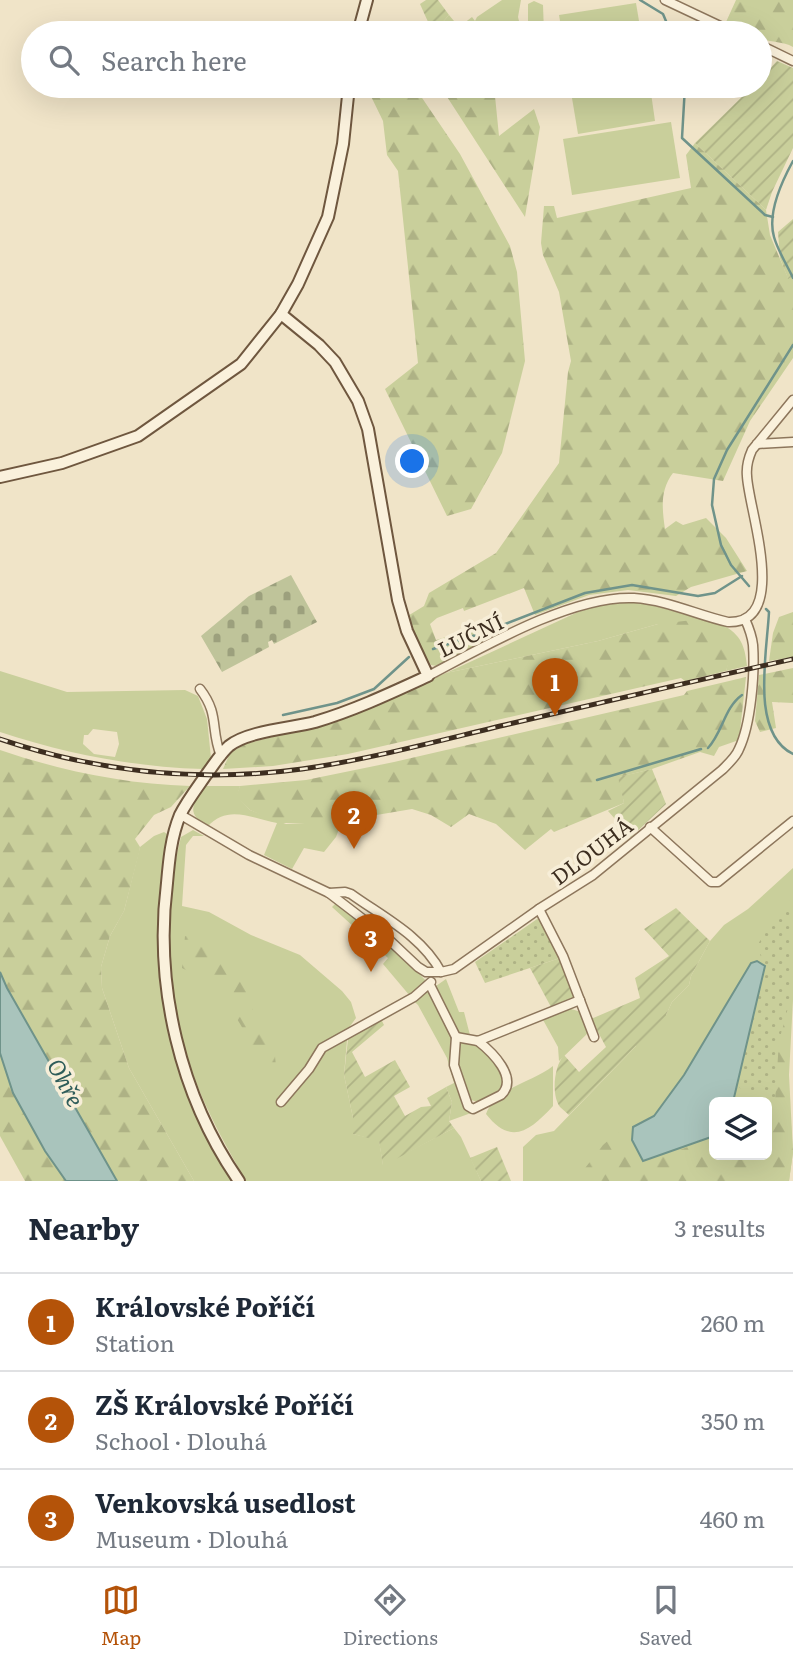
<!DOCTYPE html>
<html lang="en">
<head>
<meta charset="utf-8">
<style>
	body { margin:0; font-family:Literata,serif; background:#f2f2f3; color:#1f2937 }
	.controls { position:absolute; right:21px; bottom:21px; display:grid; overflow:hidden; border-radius:10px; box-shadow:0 7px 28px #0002 }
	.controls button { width:63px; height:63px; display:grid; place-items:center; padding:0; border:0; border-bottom:2px solid #e0e1e3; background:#fff; color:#1f2937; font:35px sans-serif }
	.you { position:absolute; left:413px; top:462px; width:24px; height:24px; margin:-18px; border:5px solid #fff; border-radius:50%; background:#1a73e8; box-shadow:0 0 0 10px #1a73e833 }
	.badge { display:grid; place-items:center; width:46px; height:46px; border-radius:50%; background:#b45309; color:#fff; font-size:23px; font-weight:700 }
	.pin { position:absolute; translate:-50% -58px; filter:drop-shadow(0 2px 4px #0008) }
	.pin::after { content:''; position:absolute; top:37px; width:24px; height:21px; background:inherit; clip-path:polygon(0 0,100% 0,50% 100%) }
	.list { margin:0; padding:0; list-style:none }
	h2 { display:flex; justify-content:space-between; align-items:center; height:91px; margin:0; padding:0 28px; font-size:30px }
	h2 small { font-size:23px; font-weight:400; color:#747a83 }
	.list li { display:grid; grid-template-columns:46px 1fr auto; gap:21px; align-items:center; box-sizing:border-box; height:98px; padding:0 28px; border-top:2px solid #e0e1e3 }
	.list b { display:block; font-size:26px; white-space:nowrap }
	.list p { margin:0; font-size:23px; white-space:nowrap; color:#747a83 }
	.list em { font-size:23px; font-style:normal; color:#747a83 }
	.icon { flex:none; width:38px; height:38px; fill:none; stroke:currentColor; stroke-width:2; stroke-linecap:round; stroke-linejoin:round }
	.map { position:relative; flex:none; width:793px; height:1181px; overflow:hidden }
	.search { position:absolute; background:#fff; box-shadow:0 7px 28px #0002; left:21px; right:21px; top:21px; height:77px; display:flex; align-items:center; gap:18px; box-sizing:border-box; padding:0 24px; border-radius:38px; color:#747a83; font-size:26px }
	.sheet { height:385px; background:#fff }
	nav { display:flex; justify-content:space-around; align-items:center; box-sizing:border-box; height:98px; border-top:2px solid #e0e1e3; background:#fff; font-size:19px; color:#747a83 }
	nav a { display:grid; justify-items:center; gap:4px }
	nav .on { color:#b45309 }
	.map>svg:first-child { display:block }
</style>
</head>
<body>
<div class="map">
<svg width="793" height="1181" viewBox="0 0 793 1181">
	<defs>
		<pattern id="forest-firs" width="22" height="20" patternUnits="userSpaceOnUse" patternTransform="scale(1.75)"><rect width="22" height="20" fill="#c9cf9b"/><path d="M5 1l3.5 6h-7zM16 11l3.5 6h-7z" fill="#aeb285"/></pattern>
		<pattern id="cemetery-stones" width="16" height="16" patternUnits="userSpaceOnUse" patternTransform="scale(1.75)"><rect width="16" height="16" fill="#bfc49a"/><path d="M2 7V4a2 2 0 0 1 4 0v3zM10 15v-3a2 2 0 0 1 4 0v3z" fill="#9ca07d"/></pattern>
		<pattern id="park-dots" width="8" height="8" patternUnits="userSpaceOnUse" patternTransform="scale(1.75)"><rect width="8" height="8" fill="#c9cf9b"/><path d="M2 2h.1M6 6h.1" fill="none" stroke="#aeb285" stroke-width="1.8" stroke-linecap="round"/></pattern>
		<pattern id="garden-furrows" width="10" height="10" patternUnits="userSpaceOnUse" patternTransform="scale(1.75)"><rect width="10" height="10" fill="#c9cf9b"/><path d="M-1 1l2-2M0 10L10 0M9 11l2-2" fill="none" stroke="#aeb285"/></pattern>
	</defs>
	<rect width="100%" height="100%" fill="#f0e4c8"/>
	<g fill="#c9cf9b" fill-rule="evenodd">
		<polygon points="502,0 521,0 518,17 522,33 433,33 449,15 459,27 472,17 475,21 477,17"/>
		<polygon points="534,1 543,5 544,33 528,33 528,4"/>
		<polygon points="636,3 641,33 562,33 559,15"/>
		<polygon points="570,86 650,86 655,121 578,134"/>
		<polygon points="671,122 680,178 572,195 563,139"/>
		<path d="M626 602 648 604 723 625C741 635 745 646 747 666L726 671 729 659 658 624 598 641 446 673 578 612 600 605Z"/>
		<path d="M0 671 67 692 185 690 198 696 207 719 211 758 203 769C133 767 67 754 0 732ZM93 729 117 732 119 744 115 757 94 754 83 744 84 735H88Z"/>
		<path d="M205 786H240L237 797 250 810 286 824 342 821 336 837 324 852 304 848 292 869 264 855 277 823C250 818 228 804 207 827 186 812 192 806 205 786Z"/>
		<path d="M193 830 204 836H193L186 845 182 906 209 912 251 935 300 955 342 991 351 1002 356 1018 348 1029 344 1075 353 1118V1134L379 1140 383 1165 454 1128 461 1137 481 1181H246C227 1148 209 1116 195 1080 167 1006 161 914 181 837Z"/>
		<polygon points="164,832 170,836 162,887 180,1069 235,1181 194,1181 129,1068 102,988 101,967 110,936 124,911 140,847 154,836"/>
		<path d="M793 868V1000L789 1075 793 1152 789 1181H523V1147L536 1135 554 1131 666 1015 672 1002 689 985 691 976 710 941 724 925 748 909ZM751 963 765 966 733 1102H767V1155H714V1136L643 1161 633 1127 654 1116 684 1075Z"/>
		<polygon points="336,903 392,945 426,981 410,996 383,964 388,958 332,907"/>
		<polygon points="446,979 459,1012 464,1012 471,1039 459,1033 437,991 436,986"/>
		<polygon points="429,990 453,1037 452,1063 471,1113 449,1121 452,1102 446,1087 454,1083 447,1058 418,1005 413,1000"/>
		<polygon points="568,1008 581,1012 588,1033 559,1061 558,1047 542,1018"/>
		<path d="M459 1041C486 1047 489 1055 505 1076L504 1089 482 1103 471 1100C459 1081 456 1063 459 1041Z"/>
		<path d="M553 1066V1106C530 1131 511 1146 486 1114 495 1088 535 1081 553 1066Z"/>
	</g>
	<g fill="url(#forest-firs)">
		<path d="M736 0H793V47C782 41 771 43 760 38V33H750L726 22Z"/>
		<polygon points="366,86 414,86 460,154 510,246 517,272 525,361 502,453 471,509 447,516 385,389 418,363 398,171 387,155 383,121"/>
		<polygon points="440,86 455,86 462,98 470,86 494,86 499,136 534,109 540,127 525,217"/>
		<path d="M695 143 766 210 770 235 788 278 793 276V358L750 421 723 481 673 473C660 490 662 508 665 529L676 521 683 525 706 518 726 538 747 571 691 587 676 596 628 590 589 595 535 615 524 588 464 611 463 608 437 618 430 624 436 640 476 628 484 642 437 666 431 665 418 644 406 617 424 606 429 593 496 553 559 463 568 372 571 361 559 292 543 255 541 243 544 206H554L557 218 691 188 686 155Z"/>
		<polygon points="793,612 793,657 769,661 773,633 779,617"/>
		<polygon points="693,620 712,638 730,659 726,671 685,681 681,678 348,754 273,766 223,769 230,753 245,744 339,720 446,673 598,641 658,624"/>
		<polygon points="793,668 793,703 772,702 776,728 760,732 755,721 759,675"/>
		<polygon points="746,677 739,740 719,747 714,756 700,752 652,769 619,777 624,803 554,832 551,829 525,850 496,824 469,814 451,827 431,815 412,809 329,823 278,823 250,810 236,797 240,786 306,780 394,762 684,695 687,691"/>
		<path d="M0 750C62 771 125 784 190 786L171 807 154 815 135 839 140 847 139 853 124 911 110 936 101 967 102 988 129 1068 194 1181H117L7 988 0 972Z"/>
		<path d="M185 936 196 938 226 960 245 985 257 1022 275 1056 277 1077 269 1083C247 1037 232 992 182 968Z"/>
		<polygon points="793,989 789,1041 789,1098 793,1152 789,1181 784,1181 766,1164 749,1181 575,1181 603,1145 618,1132 640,1165 714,1137 714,1155 767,1155 767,1106 779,1041"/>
		<polygon points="0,1053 13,1093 45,1151 66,1181 25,1181 0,1136"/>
	</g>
	<polygon fill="url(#cemetery-stones)" points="291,575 317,622 274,644 272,640 268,642 269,647 222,672 201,636 249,596"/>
	<g fill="url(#park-dots)">
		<polygon points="793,896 793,989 779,1041 775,1102 763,1094 744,1092 737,1085 765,966 757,947 765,930"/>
		<polygon points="540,917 560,958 485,983 475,962"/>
	</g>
	<g fill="url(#garden-furrows)">
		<polygon points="426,0 438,0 449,15 433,33 420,4"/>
		<polygon points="777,61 793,68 793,148 772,192 766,210 695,143 753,86 760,86 760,79"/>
		<polygon points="793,219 793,276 788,279 780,258 778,232"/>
		<polygon points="652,769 666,804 631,837 608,811 624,803 618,777"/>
		<path d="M676 908 710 941 691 976 689 985 672 1002 666 1015 667 1024 650 1045 636 1046 569 1115C566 1112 563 1110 560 1107 551 1095 554 1066 564 1055L579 1072 606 1047 591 1019 640 998 635 978 669 956 644 929Z"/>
		<polygon points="560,958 575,997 551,1007 530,968"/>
		<polygon points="381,1019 384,1025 352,1052 365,1077 395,1060 410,1087 394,1096 405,1116 421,1107 431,1106 427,1098 446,1087 452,1102 449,1121 454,1128 383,1166 379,1141 353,1134 353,1118 344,1075 348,1039"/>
		<polygon points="497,1147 511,1181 481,1181 470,1158"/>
	</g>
	<g fill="#a9c4bc" stroke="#6f938a" stroke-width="2">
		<polygon points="757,961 765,966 733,1102 714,1102 714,1136 643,1161 632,1140 633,1127 654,1116 684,1075 751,963"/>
		<polygon points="0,972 7,988 117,1181 66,1181 45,1151 13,1093 0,1053"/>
	</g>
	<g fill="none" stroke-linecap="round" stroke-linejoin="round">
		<g stroke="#6f938a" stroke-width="2.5">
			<polyline points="640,0 663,14 671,33"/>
			<polyline points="685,86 682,138 765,215 773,217"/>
			<path d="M793 161C782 181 767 213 774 237 778 251 787 265 793 278"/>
			<polyline points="749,586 731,565 721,545 712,505 714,479 727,450 793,345"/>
			<path d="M766 609 769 612C767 653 750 733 793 754"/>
			<polyline points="495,628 585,593 632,585 698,596 715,593 742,576"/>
			<polyline points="433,649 476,635"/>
			<polyline points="283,715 337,703 374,689 409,657"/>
			<path d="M708 748C723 732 724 708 742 695"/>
			<polyline points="597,780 701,749"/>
		</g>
		<g stroke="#8d765c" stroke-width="11">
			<g id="street">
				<polyline points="665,0 735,33"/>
				<polyline points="760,45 793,61"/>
				<polyline points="757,444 793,442"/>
				<path d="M428 676C483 647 572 595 634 598 667 600 697 615 728 622 791 624 748 508 747 476 746 466 748 459 752 450L793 400"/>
				<path d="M200 689C220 715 210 729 221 756"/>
				<path d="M181 815 249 855 329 893 385 936 418 967 426 972H441L454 969 539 909 593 875 722 770C729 763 736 757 739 749 751 724 755 673 753 645 752 636 749 628 745 619"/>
				<polyline points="650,827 711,882 718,882 793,821"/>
				<path d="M329 893 345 892 351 894C383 917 422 936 441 972"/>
				<polyline points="539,909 563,956 594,1037"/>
				<path d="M430 985 456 1037 454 1065 468 1106 473 1109 501 1095C519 1078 492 1052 478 1041"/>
				<polyline points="456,1037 478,1041 580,1000"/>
				<polyline points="281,1102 309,1069 322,1048 414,997 431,982"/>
			</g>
		</g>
		<g stroke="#6f573f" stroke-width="14">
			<g id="secondary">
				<polyline points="358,33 367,0"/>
				<polyline points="0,477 62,463 138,436 241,364 281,314 298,284 328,217 343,144 349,86"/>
				<path d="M239 1181C180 1096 154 985 167 883 169 860 171 837 180 815 187 801 197 788 206 775 213 766 220 754 229 746 247 731 292 728 315 722 355 710 391 693 428 676L407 631 398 600 368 429 358 401 335 362 319 345 281 314"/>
			</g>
		</g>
		<use href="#street" stroke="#faf1dc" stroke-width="8"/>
		<use href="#secondary" stroke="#faf1dc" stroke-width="10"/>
		<g stroke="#3d2e20" stroke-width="5">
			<path id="rail" d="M0 739C98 772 199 783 302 769 372 759 441 740 509 724 604 702 698 680 793 659"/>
		</g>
		<use href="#rail" stroke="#f7eed8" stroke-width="2.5" stroke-dasharray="8" stroke-linecap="butt"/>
	</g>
	<g text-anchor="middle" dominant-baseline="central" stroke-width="7" stroke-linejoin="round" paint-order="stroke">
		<g font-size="21" fill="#3d2e20" stroke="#f7eed8">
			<text transform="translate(470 634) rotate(-26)">LUČNÍ</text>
			<text transform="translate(591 850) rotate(-37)">DLOUHÁ</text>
		</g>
		<g font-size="23" font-style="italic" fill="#2f5d5a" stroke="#f7eed8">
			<text transform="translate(67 1082) rotate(62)">Ohře</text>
		</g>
	</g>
</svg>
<div class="controls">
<button><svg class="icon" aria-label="layers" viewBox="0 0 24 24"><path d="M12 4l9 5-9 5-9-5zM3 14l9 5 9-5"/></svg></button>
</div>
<div class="you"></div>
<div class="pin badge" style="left:555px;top:716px">1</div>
<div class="pin badge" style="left:354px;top:849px">2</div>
<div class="pin badge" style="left:371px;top:972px">3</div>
<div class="search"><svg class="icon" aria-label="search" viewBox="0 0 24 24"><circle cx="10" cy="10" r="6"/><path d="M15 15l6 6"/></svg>Search here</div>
</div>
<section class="sheet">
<h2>Nearby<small>3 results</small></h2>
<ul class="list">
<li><span class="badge">1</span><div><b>Královské Poříčí</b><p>Station</p></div><em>260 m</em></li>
<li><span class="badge">2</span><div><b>ZŠ Královské Poříčí</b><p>School · Dlouhá</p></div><em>350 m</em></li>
<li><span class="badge">3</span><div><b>Venkovská usedlost</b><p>Museum · Dlouhá</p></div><em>460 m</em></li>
</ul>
</section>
<nav>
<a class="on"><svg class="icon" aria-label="map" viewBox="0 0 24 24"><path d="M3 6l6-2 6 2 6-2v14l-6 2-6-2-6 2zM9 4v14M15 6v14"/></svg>Map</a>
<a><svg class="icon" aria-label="directions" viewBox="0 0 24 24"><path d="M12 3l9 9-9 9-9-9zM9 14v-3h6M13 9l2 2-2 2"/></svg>Directions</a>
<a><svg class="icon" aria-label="saved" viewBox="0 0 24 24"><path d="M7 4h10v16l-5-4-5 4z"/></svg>Saved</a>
</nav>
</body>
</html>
